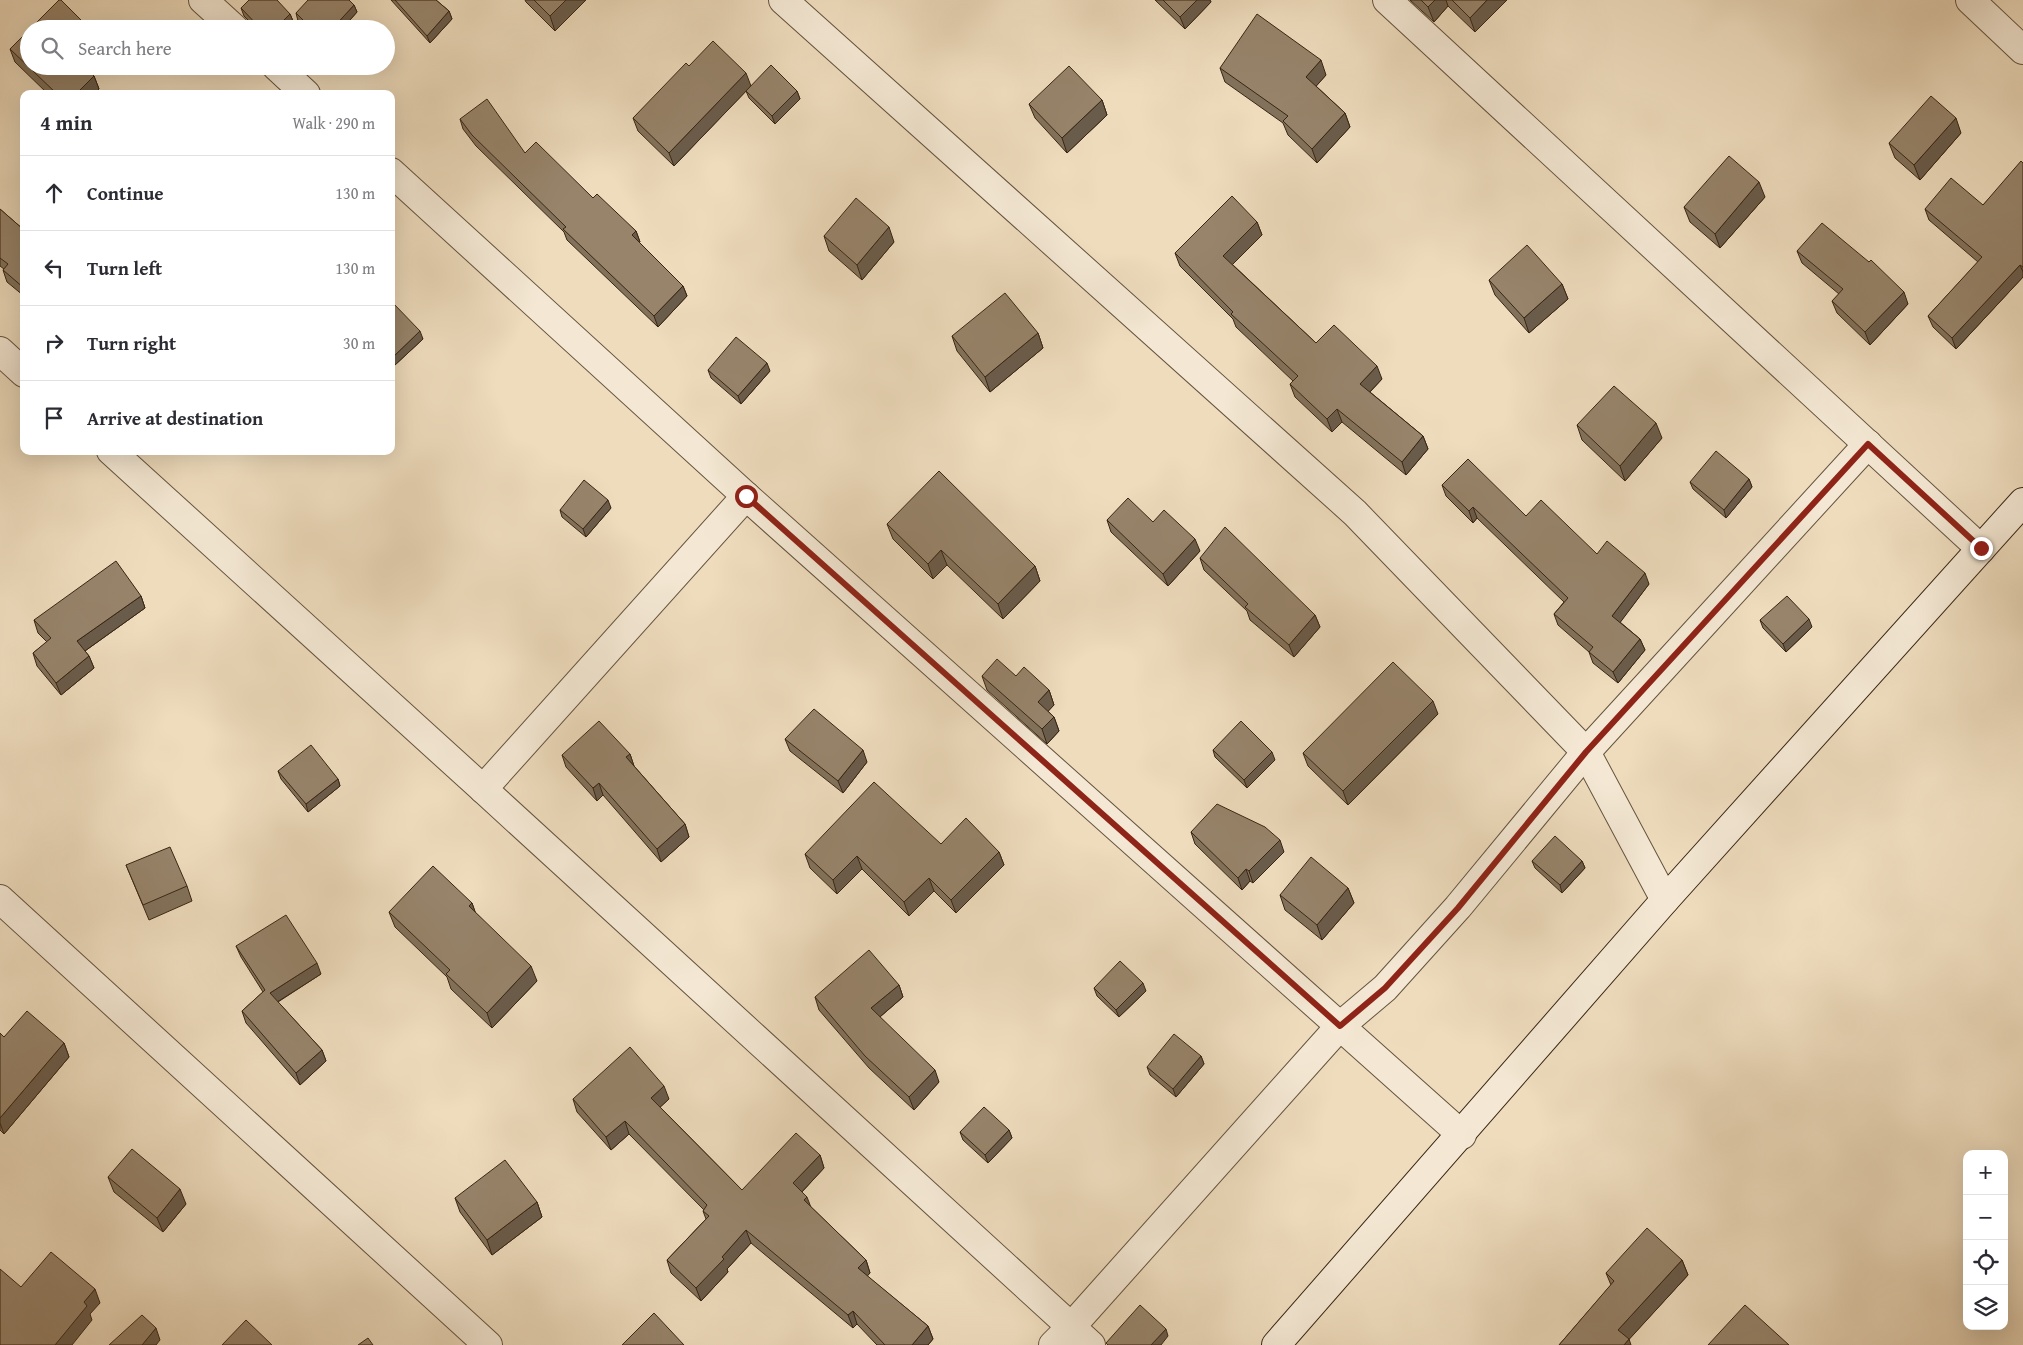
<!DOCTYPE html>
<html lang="en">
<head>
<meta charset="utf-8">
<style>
	body { margin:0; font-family:"Gentium Book Plus",serif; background:#f7f7f7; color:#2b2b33 }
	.controls { position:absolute; right:15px; bottom:15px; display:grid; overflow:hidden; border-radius:10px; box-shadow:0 5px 20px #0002 }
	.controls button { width:45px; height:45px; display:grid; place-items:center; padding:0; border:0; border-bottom:1px solid #e1e1e2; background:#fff; color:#2b2b33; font:25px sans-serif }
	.stop { position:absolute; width:15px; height:15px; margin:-11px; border:4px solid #8f2418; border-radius:50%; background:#fff }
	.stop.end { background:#8f2418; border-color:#fff; box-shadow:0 1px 5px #0008 }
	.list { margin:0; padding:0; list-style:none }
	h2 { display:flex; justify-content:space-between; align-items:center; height:65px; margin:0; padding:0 20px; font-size:21px }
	h2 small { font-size:16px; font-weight:400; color:#7c7c81 }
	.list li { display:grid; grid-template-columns:32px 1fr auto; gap:15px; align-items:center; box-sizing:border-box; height:75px; padding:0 20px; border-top:1px solid #e1e1e2 }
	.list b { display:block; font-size:19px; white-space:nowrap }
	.list em { font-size:16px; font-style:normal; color:#7c7c81 }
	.icon { flex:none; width:28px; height:28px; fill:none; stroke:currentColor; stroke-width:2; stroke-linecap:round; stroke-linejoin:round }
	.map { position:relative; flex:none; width:2023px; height:1345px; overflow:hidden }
	.search { position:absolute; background:#fff; box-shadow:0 5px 20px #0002; left:20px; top:20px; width:375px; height:55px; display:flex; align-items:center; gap:12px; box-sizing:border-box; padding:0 18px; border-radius:28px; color:#7c7c81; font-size:19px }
	.panel { position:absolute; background:#fff; box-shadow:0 5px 20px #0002; left:20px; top:90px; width:375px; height:365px; border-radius:10px }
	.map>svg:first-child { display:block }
</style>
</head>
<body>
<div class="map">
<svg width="2023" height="1345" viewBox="0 0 2023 1345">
	<rect width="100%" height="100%" fill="#eedcbd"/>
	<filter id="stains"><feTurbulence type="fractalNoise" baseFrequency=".004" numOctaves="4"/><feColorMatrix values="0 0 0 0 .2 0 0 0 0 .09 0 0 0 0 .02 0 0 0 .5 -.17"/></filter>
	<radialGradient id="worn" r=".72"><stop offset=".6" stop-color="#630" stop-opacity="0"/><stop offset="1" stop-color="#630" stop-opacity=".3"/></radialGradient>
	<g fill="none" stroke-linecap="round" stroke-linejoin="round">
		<g stroke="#66533e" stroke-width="30">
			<g id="street">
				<polyline points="203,0 235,29"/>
				<polyline points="783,0 1355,513 1586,752 1665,900"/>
				<polyline points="1387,0 1981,549"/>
				<polyline points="1970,0 2023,50"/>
				<polyline points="276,66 306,94"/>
				<polyline points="391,172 746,496 1462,1135"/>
				<polyline points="0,351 24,373"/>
				<polyline points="111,451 483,789 1091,1345"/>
				<polyline points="483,789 746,496"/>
				<polyline points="0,899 488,1345"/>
				<polyline points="1053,1345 1071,1327 1340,1026 1385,988 1458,907 1586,752 1868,444"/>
			</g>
		</g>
		<g stroke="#392513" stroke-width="30">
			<polyline id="secondary" points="1276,1345 1665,900 2023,502"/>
		</g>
		<use href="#street" stroke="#f4e8d4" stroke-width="28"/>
		<use href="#secondary" stroke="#f4e8d4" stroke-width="28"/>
	</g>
	<g fill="#82725c" stroke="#392513">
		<polygon points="391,0 436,0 449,11 452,19 430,43"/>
		<polygon points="525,0 586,0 555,31 526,2"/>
		<polygon points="1155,0 1210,0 1211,2 1185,29"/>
		<polygon points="1410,0 1507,0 1475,32 1448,6 1434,22"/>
		<polygon points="354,5 357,12 342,29 307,29 298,21 296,13"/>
		<polygon points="241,8 290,14 293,21 285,29 257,29 244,16"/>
		<polygon points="10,49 94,76 99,89 94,94 48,94 15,62"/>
		<polygon points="689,66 751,86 797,91 800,99 775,124 749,98 746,91 674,166 638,131 633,118"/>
		<polygon points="1220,68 1326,75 1316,86 1345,113 1350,127 1317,163 1288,135 1283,123 1225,82"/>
		<polygon points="1102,100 1107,115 1067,153 1035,118 1029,104"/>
		<polygon points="460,119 525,153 593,198 636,231 640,242 639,242 683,286 687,296 658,327 567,240 564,232 476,146 463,129"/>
		<polygon points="1961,133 1920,180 1895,158 1889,143"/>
		<polygon points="2023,163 2023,277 1956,349 1933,327 1928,316 1978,262 1929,220 1925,209 1983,205"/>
		<polygon points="1765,197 1720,248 1690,222 1684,207"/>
		<polygon points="0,209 24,230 24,296 7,282 3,270 4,269 0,266"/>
		<polygon points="1257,222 1262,235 1232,264 1316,343 1382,379 1370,392 1423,436 1428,449 1406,475 1342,422 1332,432 1295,397 1290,384 1293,381 1236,327 1233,319 1180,266 1175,253"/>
		<polygon points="824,236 894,242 862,280 829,251"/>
		<polygon points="1797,251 1869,262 1908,304 1870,345 1837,313 1832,301 1839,294 1802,263"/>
		<polygon points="1489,280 1562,284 1568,299 1529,333 1495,295"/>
		<polygon points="391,305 423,339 395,365 391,361"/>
		<polygon points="1038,333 1043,348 990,392 957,351 952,336"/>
		<polygon points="708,370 770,371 741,404 711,378"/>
		<polygon points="1577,425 1662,438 1625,481 1582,440"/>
		<polygon points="1749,479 1752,487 1726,518 1693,489 1690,482"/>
		<polygon points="1442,485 1526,516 1597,554 1649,584 1620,622 1640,639 1645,650 1618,683 1593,663 1589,652 1558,625 1554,614 1564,602 1477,518 1473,523 1446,496"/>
		<polygon points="611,508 586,537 562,517 560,510"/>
		<polygon points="1107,520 1200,551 1168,586 1111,532"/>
		<polygon points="887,524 1035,566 1040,581 1003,619 947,565 933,579 893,539"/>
		<polygon points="1200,558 1315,615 1320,627 1294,657 1250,620 1247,611 1204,570"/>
		<polygon points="141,596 145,608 85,651 89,656 94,668 61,695 37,666 33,653 47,642 38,633 34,620"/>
		<polygon points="1760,620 1812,627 1786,652 1763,628"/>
		<polygon points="982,676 1049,690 1054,705 1048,711 1054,717 1059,731 1047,744 987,690"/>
		<polygon points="1438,714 1348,805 1308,766 1303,753"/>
		<polygon points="785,739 867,762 843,793 790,751"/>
		<polygon points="1213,750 1275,760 1247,788 1215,757"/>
		<polygon points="630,754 634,766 685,824 689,837 661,862 603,795 597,801 566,767 562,755"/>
		<polygon points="278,771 338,779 340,786 308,812 281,779"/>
		<polygon points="1191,832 1284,852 1253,883 1250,881 1242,890 1195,844"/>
		<polygon points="941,844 999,852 1004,865 956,913 934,891 909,916 862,869 837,894 810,868 805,854"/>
		<polygon points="1532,861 1582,861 1585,868 1562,893 1535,868"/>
		<polygon points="126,865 187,886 192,901 149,920"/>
		<polygon points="1348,888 1354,903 1322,940 1285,910 1280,895"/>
		<polygon points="472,903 475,912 537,981 492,1028 451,989 447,977 395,927 389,912"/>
		<polygon points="236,946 321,974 278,1002 322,1050 326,1061 300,1085 246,1023 242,1011 263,992 241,957"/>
		<polygon points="899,985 903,997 880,1017 939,1082 914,1110 869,1068 819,1010 815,997"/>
		<polygon points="1094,988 1146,991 1119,1017 1097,996"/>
		<polygon points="0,1033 4,1037 64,1043 69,1057 4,1134 0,1130"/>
		<polygon points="1201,1056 1204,1064 1176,1097 1150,1075 1147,1067"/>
		<polygon points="573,1099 669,1099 660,1107 742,1190 820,1155 824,1168 802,1192 810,1206 866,1260 870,1273 867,1276 928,1326 933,1339 928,1345 877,1345 857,1324 853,1328 751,1243 727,1269 728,1272 701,1301 671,1273 667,1260 706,1219 703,1211 704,1210 629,1134 611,1150 577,1112"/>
		<polygon points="1009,1130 1012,1138 988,1163 963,1140 960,1132"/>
		<polygon points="108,1177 186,1204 163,1232 114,1192"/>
		<polygon points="455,1198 537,1202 542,1217 492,1255 460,1212"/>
		<polygon points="1682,1260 1688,1275 1629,1339 1559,1345 1611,1285 1606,1273"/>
	</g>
	<g fill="#6a5c4b" stroke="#392513">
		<polygon points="566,0 586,0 555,31 550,16"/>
		<polygon points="1197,0 1210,0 1211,2 1185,29 1180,17"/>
		<polygon points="1435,0 1446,0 1448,6 1434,22 1428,7"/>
		<polygon points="1487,0 1507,0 1475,32 1470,18"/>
		<polygon points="354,5 357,12 342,29 332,29"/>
		<polygon points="449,11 452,19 430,43 427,36"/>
		<polygon points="290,14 293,21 285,29 275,29"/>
		<polygon points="1321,60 1326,75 1312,91 1306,77"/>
		<polygon points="746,73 751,86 674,166 669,153"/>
		<polygon points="94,76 99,89 94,94 76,94"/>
		<polygon points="797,91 800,99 775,124 772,116"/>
		<polygon points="1102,100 1107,115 1067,153 1062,138"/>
		<polygon points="1345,113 1350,127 1317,163 1312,149"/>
		<polygon points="1956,118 1961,133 1920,180 1914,165"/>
		<polygon points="1759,182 1765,197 1720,248 1715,234"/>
		<polygon points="1257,222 1262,235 1228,269 1223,256"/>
		<polygon points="889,227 894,242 862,280 857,265"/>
		<polygon points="636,231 640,242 636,246 632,235"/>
		<polygon points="2020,265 2023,272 2023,277 1956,349 1952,338"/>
		<polygon points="1562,284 1568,299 1529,333 1524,318"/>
		<polygon points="683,286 687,296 658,327 654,316"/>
		<polygon points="1904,292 1908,304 1870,345 1865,332"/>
		<polygon points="420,331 423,339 395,365 393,357"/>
		<polygon points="1038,333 1043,348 990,392 985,377"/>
		<polygon points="767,363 770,371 741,404 738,396"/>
		<polygon points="1377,366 1382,379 1365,397 1360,384"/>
		<polygon points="1337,409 1342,422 1332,432 1327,419"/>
		<polygon points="1656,423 1662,438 1625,481 1620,466"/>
		<polygon points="1423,436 1428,449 1406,475 1402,462"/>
		<polygon points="1749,479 1752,487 1726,518 1724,510"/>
		<polygon points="608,500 611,508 586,537 583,529"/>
		<polygon points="1473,507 1477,518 1473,523 1469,511"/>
		<polygon points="1195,539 1200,551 1168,586 1163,574"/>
		<polygon points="941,550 947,565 933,579 928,564"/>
		<polygon points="1035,566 1040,581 1003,619 998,604"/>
		<polygon points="1645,573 1649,584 1616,628 1612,616"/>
		<polygon points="141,596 145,608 82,653 77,641"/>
		<polygon points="1315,615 1320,627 1294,657 1289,645"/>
		<polygon points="1809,619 1812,627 1786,652 1783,644"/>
		<polygon points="1640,639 1645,650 1618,683 1613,672"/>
		<polygon points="89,656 94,668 61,695 56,683"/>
		<polygon points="1049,690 1054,705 1043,717 1038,702"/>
		<polygon points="1433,701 1438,714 1348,805 1343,791"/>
		<polygon points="1054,717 1059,731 1047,744 1042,729"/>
		<polygon points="863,750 867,762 843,793 838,781"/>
		<polygon points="1272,752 1275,760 1247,788 1244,780"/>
		<polygon points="630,754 634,766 626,757"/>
		<polygon points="338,779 340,786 308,812 306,804"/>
		<polygon points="599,783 603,795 597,801 593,788"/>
		<polygon points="685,824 689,837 661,862 657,849"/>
		<polygon points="1280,840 1284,852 1253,883 1249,871"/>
		<polygon points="999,852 1004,865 956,913 951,900"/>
		<polygon points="857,856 862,869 837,894 833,880"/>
		<polygon points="1582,861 1585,868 1562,893 1560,885"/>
		<polygon points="1246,869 1250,881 1242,890 1238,878"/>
		<polygon points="929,878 934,891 909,916 904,902"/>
		<polygon points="1348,888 1354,903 1322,940 1317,925"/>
		<polygon points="472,903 477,917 469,906"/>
		<polygon points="317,963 321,974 274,1004 270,993"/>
		<polygon points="531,966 537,981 492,1028 487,1013"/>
		<polygon points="1143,983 1146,991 1119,1017 1116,1010"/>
		<polygon points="899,985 903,997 875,1021 871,1008"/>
		<polygon points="64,1043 69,1057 4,1134 0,1123 0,1118"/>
		<polygon points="322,1050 326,1061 300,1085 296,1073"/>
		<polygon points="1201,1056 1204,1064 1176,1097 1173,1089"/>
		<polygon points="935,1070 939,1082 914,1110 909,1097"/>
		<polygon points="664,1086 669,1099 656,1111 651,1098"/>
		<polygon points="625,1121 629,1134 611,1150 606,1137"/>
		<polygon points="1009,1130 1012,1138 988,1163 985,1155"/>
		<polygon points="820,1155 824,1168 798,1196 793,1183"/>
		<polygon points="180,1189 186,1204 163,1232 157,1218"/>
		<polygon points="807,1197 812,1210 804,1200"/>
		<polygon points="537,1202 542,1217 492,1255 487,1240"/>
		<polygon points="746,1230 751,1243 727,1269 728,1272 701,1301 696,1288 722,1257"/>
		<polygon points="866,1260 870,1273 863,1281 858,1268"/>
		<polygon points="1682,1260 1688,1275 1624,1345 1618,1330"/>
		<polygon points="95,1289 100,1303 90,1314 92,1320 72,1345 55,1345 84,1302"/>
		<polygon points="853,1311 857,1324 853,1328 848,1315"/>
		<polygon points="928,1326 933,1339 928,1345 912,1345"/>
		<polygon points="156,1328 160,1340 156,1345 142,1345"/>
		<polygon points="1166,1329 1168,1336 1161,1345 1151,1345"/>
		<polygon points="1629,1339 1631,1345 1624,1345"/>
	</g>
	<g fill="#97846b" stroke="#392513">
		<polygon points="59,0 61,0 87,26 84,29 30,29"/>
		<polygon points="249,0 277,0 290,14 275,29 261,29 241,8"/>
		<polygon points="308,0 349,0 354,5 332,29 312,29 296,13"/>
		<polygon points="395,0 436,0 449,11 427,36"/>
		<polygon points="534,0 566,0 550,16"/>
		<polygon points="1163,0 1197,0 1180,17"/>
		<polygon points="1421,0 1435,0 1428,7"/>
		<polygon points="1452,0 1487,0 1470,18"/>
		<polygon points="1257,14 1321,60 1306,77 1345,113 1312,149 1283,121 1288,116 1220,68"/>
		<polygon points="29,30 29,66 84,66 94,76 76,94 57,94 10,49"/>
		<polygon points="713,41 746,73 669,153 633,118 686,63 689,66"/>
		<polygon points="771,65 797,91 772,116 746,91"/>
		<polygon points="1069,66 1102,100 1062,138 1029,104"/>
		<polygon points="1931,96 1956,118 1914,165 1889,143"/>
		<polygon points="487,99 525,153 536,142 593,198 597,194 636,231 632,235 683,286 654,316 563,229 566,227 472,135 460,119"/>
		<polygon points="1729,156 1759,182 1715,234 1684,207"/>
		<polygon points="2021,161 2023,163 2023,267 2020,265 1952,338 1928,316 1982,257 1925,209 1951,178 1983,205"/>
		<polygon points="1232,196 1257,222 1223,256 1316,343 1334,325 1377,366 1360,384 1423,436 1402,462 1337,409 1327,419 1290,384 1298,376 1231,314 1233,312 1175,253"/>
		<polygon points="856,198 889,227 857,265 824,236"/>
		<polygon points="0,209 24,230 24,288 3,270 8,264 0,258"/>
		<polygon points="1822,223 1869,262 1871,260 1904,292 1865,332 1832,301 1843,289 1797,251"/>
		<polygon points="1527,245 1562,284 1524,318 1489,280"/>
		<polygon points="1005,293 1038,333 985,377 952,336"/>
		<polygon points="393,303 420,331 393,357 391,356 391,305"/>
		<polygon points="736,337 767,363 738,396 708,370"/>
		<polygon points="1614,386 1656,423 1620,466 1577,425"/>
		<polygon points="1716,451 1749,479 1724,510 1690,482"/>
		<polygon points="1468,459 1526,516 1541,500 1597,554 1607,541 1645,573 1612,616 1640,639 1613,672 1589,652 1593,647 1554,614 1568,598 1473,507 1469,511 1442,485"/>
		<polygon points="939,471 1035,566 998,604 941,550 928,564 887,524"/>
		<polygon points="584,480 608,500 583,529 560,510"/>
		<polygon points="1128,498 1153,522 1164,510 1195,539 1163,574 1107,520"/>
		<polygon points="1225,527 1315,615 1289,645 1245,607 1248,604 1200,558"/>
		<polygon points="116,561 141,596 77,641 89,656 56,683 33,653 51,638 34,620"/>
		<polygon points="1787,596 1809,619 1783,644 1760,620"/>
		<polygon points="997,659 1016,676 1024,667 1049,690 1038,702 1054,717 1042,729 982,676"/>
		<polygon points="1393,662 1433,701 1343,791 1303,753"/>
		<polygon points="814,709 863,750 838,781 785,739"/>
		<polygon points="599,721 630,754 626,757 685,824 657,849 599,783 593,788 562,755"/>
		<polygon points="1241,721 1272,752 1244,780 1213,750"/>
		<polygon points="311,745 338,779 306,804 278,771"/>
		<polygon points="874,782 941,844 966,818 999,852 951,900 929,878 904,902 857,856 833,880 805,854"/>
		<polygon points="1217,804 1265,827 1280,840 1249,871 1246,869 1238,878 1191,832"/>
		<polygon points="1555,836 1582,861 1560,885 1532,861"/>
		<polygon points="170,847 187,886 143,905 126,865"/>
		<polygon points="1311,857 1348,888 1317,925 1280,895"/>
		<polygon points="433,866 472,903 469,906 531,966 487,1013 446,974 450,970 389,912"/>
		<polygon points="286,915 317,963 270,993 322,1050 296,1073 242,1011 265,990 236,946"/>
		<polygon points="869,950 899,985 871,1008 935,1070 909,1097 865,1056 815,997"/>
		<polygon points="1120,961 1143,983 1116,1010 1094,988"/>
		<polygon points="27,1011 64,1043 0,1118 0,1033 4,1037"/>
		<polygon points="1174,1034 1201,1056 1173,1089 1147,1067"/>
		<polygon points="630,1047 664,1086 651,1098 742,1190 796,1133 820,1155 793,1183 807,1197 804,1200 866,1260 858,1268 928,1326 912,1345 885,1345 853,1311 848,1315 746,1230 722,1257 724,1259 696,1288 667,1260 709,1216 703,1211 707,1205 625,1121 606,1137 573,1099"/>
		<polygon points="984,1107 1009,1130 985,1155 960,1132"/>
		<polygon points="132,1149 180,1189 157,1218 108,1177"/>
		<polygon points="505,1160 537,1202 487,1240 455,1198"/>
		<polygon points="1647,1228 1682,1260 1618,1330 1629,1339 1624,1345 1559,1345 1614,1281 1606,1273"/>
		<polygon points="51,1252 95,1289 84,1302 87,1306 55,1345 0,1345 0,1269 21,1287"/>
		<polygon points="1140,1305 1166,1329 1151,1345 1108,1345 1106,1343"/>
		<polygon points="1745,1305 1789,1345 1708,1345"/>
		<polygon points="654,1313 684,1345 622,1345"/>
		<polygon points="142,1315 156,1328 142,1345 109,1345"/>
		<polygon points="246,1320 272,1345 222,1345"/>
		<polygon points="368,1338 373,1345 358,1345"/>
	</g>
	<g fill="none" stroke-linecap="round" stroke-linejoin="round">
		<polyline stroke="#8f2418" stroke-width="6" points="746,496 1340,1026 1385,988 1458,908 1586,752 1868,444 1981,548"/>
	</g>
	<rect width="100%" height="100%" filter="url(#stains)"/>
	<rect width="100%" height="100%" fill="url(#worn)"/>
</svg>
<div class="controls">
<button>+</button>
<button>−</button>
<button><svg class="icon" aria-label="locate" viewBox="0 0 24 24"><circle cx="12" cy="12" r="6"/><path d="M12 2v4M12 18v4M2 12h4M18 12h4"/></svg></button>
<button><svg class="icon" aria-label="layers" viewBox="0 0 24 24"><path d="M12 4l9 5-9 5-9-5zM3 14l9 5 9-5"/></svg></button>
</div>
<div class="stop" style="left:746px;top:496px"></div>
<div class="stop end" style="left:1981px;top:548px"></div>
<div class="search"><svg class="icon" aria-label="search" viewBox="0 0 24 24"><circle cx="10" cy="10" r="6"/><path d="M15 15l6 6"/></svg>Search here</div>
<section class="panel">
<h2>4 min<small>Walk · 290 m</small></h2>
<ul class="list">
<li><svg class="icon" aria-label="ahead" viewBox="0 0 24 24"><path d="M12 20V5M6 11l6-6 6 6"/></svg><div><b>Continue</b></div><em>130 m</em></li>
<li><svg class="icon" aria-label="left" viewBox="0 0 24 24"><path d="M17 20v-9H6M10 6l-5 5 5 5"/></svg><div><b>Turn left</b></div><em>130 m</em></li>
<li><svg class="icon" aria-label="right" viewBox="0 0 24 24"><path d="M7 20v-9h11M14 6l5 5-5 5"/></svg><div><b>Turn right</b></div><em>30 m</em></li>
<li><svg class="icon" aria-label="arrive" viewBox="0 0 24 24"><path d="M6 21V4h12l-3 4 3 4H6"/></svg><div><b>Arrive at destination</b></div></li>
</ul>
</section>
</div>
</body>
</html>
